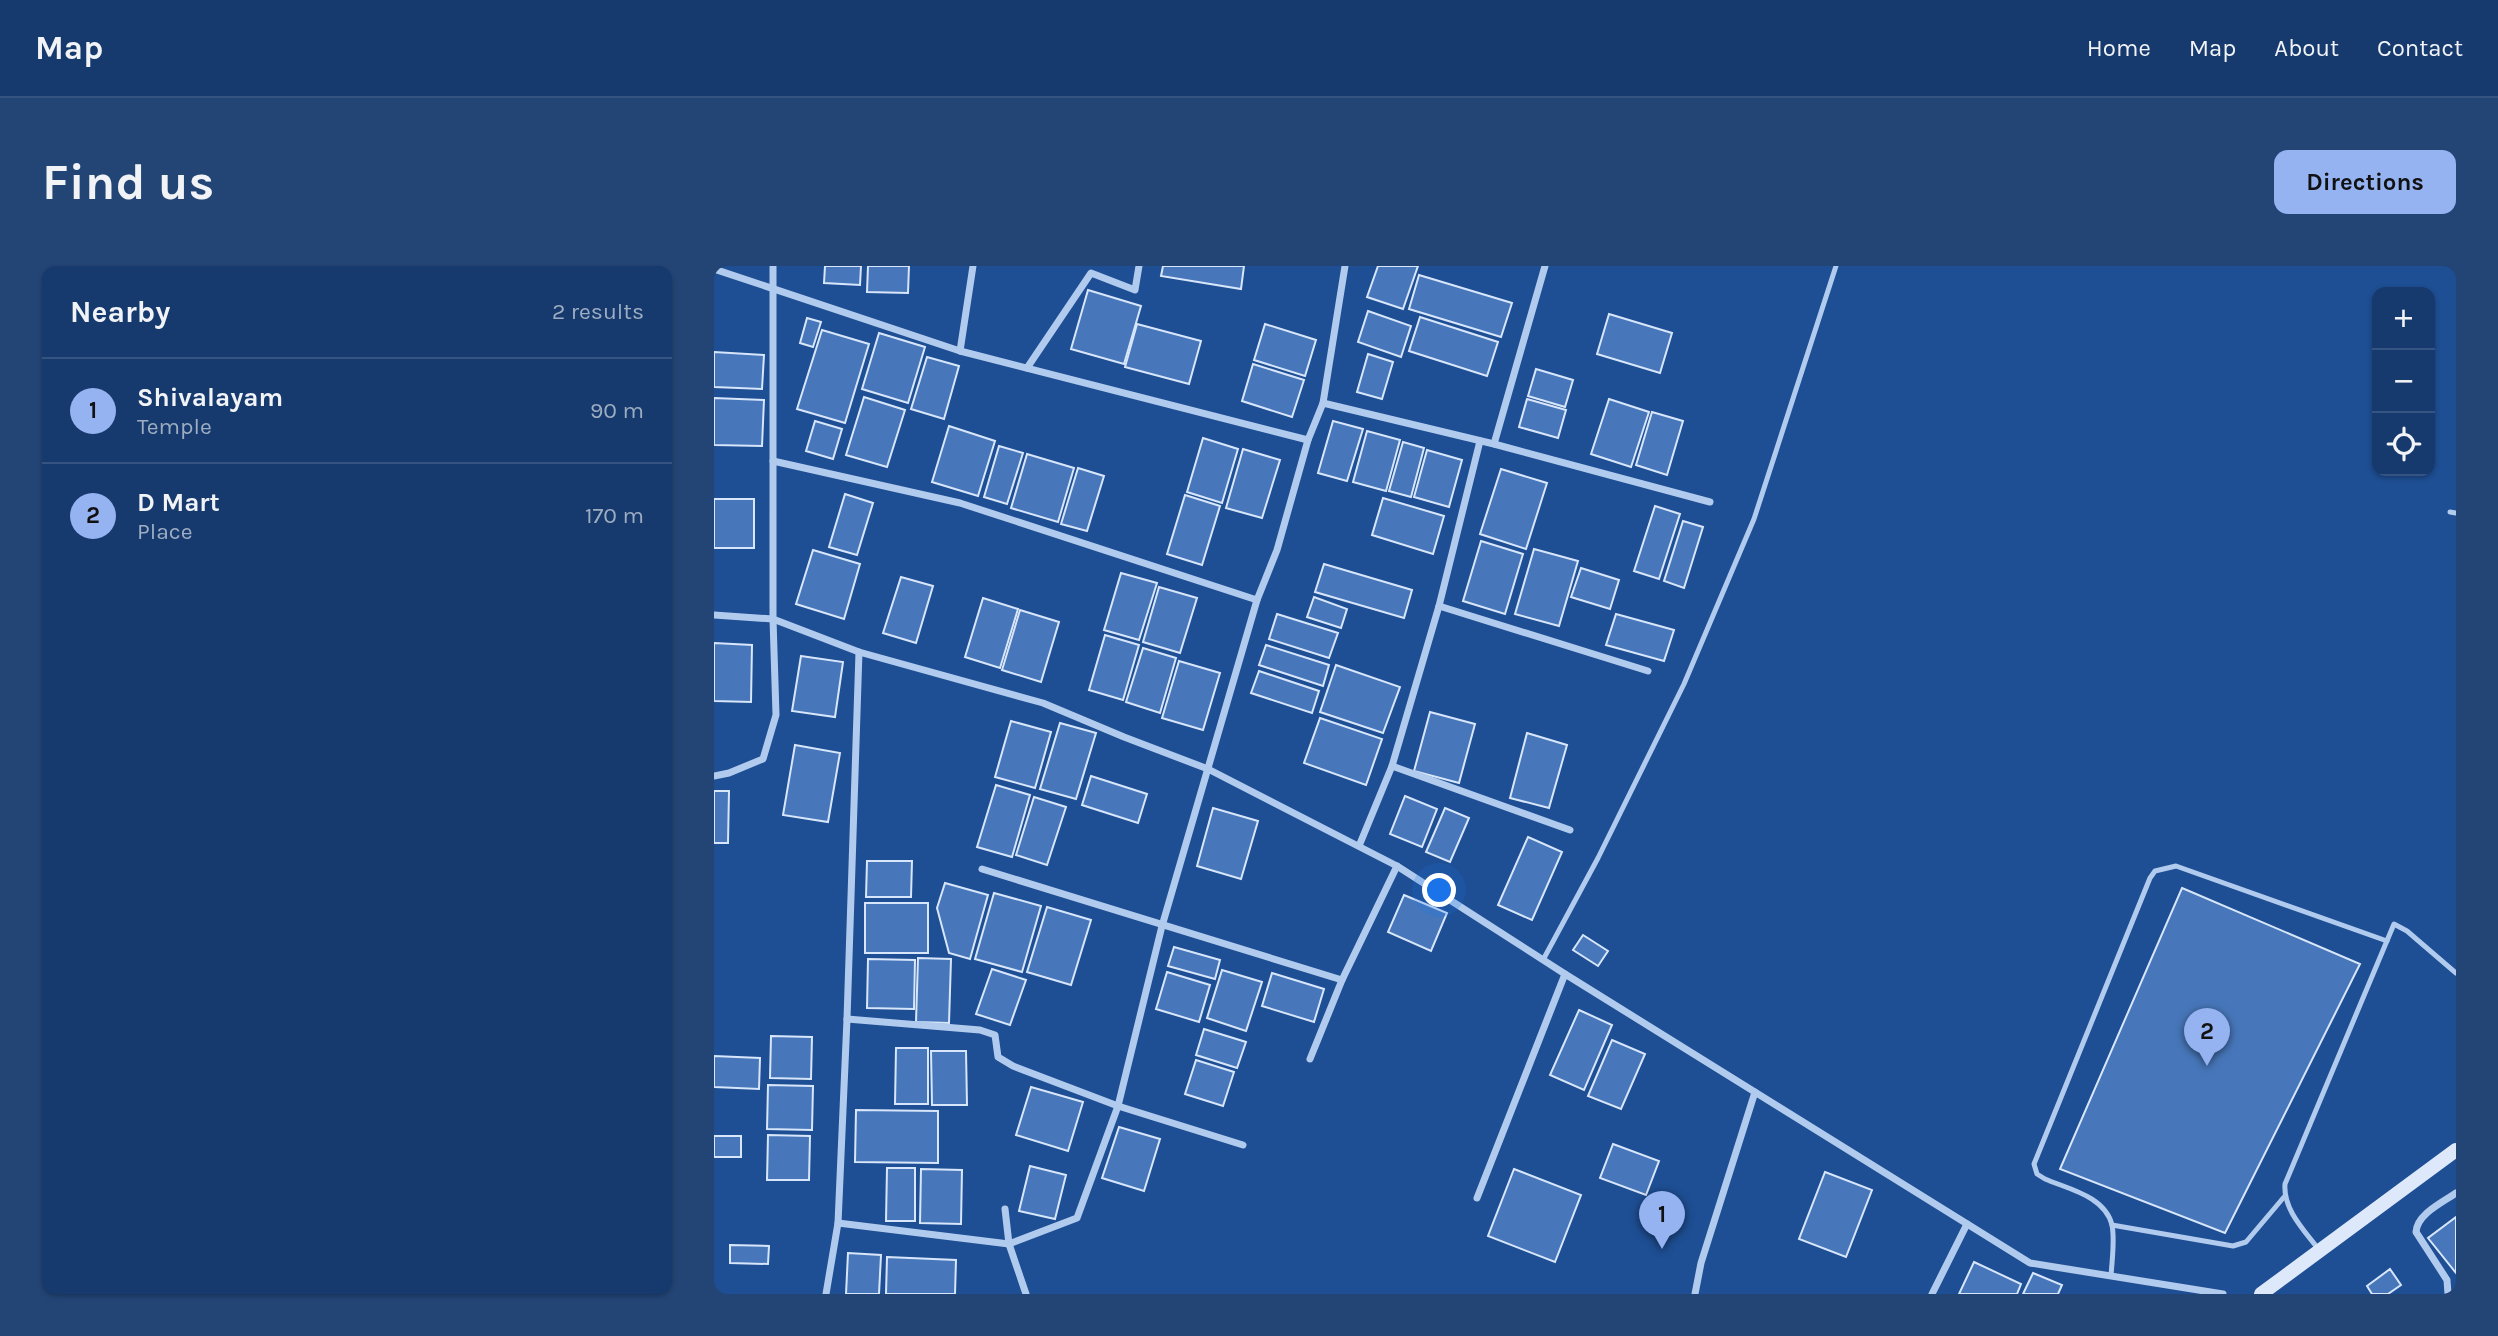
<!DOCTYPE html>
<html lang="en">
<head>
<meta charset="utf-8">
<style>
	body { margin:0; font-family:Karla,sans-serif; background:#234576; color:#f1f3f6 }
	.controls { position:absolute; right:21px; top:21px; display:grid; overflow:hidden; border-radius:14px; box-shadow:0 2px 5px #0004 }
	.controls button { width:63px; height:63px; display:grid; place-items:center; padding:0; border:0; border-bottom:2px solid #355481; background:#163a6e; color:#f1f3f6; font:35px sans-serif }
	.you { position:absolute; left:726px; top:625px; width:24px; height:24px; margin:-18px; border:5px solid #fff; border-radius:50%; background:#1a73e8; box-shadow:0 0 0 10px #1a73e833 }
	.badge { display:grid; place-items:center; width:46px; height:46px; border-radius:50%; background:#95b2f1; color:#111; font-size:23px; font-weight:700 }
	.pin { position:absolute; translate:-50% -58px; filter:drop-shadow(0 2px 4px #0008) }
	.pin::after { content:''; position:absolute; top:37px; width:24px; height:21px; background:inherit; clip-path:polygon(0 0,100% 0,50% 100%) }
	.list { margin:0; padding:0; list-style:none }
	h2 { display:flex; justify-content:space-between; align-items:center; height:91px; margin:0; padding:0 28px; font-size:30px }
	h2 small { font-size:23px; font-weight:400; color:#9eadc2 }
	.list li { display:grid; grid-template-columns:46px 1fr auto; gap:21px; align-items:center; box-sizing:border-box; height:105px; padding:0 28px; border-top:2px solid #355481 }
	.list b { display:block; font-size:26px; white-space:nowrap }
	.list p { margin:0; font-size:23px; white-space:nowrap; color:#9eadc2 }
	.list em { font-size:23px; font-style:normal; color:#9eadc2 }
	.icon { flex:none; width:38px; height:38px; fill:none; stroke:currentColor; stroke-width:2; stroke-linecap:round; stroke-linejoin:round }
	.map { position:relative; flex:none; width:1742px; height:1028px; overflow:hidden; border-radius:14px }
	header { display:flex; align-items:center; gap:42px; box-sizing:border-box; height:98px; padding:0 35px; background:#163a6e; border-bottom:2px solid #355481 }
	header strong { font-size:33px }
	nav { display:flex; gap:38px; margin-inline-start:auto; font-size:24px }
	.intro { display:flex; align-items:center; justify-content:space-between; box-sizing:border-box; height:168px; padding:0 42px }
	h1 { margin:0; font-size:49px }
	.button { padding:18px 32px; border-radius:14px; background:#95b2f1; color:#111; font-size:24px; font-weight:700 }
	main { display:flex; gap:42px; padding:0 42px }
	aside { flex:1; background:#163a6e; border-radius:14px; box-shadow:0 2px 5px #0004 }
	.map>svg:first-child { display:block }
</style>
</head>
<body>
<header>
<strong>Map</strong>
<nav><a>Home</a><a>Map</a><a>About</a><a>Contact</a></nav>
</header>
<div class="intro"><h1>Find us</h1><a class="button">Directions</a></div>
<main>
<aside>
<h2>Nearby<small>2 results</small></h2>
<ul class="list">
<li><span class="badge">1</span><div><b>Shivalayam</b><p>Temple</p></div><em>90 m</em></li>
<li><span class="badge">2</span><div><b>D Mart</b><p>Place</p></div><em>170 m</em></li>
</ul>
</aside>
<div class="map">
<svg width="1742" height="1028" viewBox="0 0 1742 1028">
	<rect width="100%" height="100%" fill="#1e4e93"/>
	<g fill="#4777ba" stroke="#d7e6fa" stroke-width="2">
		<polygon points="111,0 147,0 146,19 110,17"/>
		<polygon points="154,0 195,0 194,27 153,26"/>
		<polygon points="449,0 530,0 527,23 447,10"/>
		<polygon points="664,0 704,0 689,43 653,31"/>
		<polygon points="705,9 798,37 787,71 695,43"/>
		<polygon points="374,24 427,40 410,98 357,83"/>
		<polygon points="654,45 697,60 687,91 644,76"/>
		<polygon points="895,48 958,67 946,107 883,88"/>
		<polygon points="706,51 784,76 773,110 695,85"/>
		<polygon points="93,52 107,56 99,81 86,77"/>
		<polygon points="423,58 487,75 475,118 411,101"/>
		<polygon points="551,58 602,74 591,110 540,94"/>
		<polygon points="108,64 155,78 131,157 83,143"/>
		<polygon points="165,67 211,81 194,137 148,123"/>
		<polygon points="0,86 50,89 48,123 0,121"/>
		<polygon points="654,88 679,96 668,133 643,126"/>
		<polygon points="213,91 245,100 230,153 197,143"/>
		<polygon points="539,98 590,114 578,151 528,135"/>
		<polygon points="822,103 859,114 851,141 814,130"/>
		<polygon points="150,131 191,144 173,201 132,189"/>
		<polygon points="0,132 50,134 48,180 0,179"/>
		<polygon points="813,133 852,144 844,172 805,161"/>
		<polygon points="895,133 935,146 917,201 877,188"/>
		<polygon points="938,146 969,155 953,209 922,199"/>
		<polygon points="101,155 128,163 119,193 92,185"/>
		<polygon points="619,155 649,163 633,215 604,207"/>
		<polygon points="235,160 281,175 264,230 218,216"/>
		<polygon points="653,165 686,174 672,225 639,216"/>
		<polygon points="489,172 524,183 508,237 473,226"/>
		<polygon points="689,176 710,182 697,231 675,225"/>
		<polygon points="285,180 309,187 293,238 270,231"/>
		<polygon points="529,183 566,194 548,252 512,242"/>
		<polygon points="713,184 748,194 735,241 700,231"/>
		<polygon points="313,188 360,202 344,256 297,242"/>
		<polygon points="364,202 390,210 373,265 347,258"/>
		<polygon points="787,203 833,217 812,283 766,268"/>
		<polygon points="131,228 159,237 143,289 115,281"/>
		<polygon points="471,229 506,240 488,299 453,288"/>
		<polygon points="669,232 730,250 719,288 658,269"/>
		<rect x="0" y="233" width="40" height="49"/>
		<polygon points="941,240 966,248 945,313 920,305"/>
		<polygon points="969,255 989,261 970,322 950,315"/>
		<polygon points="767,275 809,288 791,348 749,335"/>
		<polygon points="820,283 864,295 845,360 801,348"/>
		<polygon points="99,284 146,298 130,353 82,338"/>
		<polygon points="610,298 698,324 690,352 601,326"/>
		<polygon points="867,302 905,314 896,343 857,331"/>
		<polygon points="407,307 443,317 425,374 390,364"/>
		<polygon points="187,311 219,320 202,377 169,367"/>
		<polygon points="445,321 483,332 466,387 429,376"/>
		<polygon points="600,331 633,343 627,362 593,351"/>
		<polygon points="269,332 304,343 286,402 251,391"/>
		<polygon points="306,344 345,356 327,416 288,404"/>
		<polygon points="563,348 624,367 615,392 555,373"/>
		<polygon points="902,348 960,364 950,395 892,379"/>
		<polygon points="391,369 425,379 409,434 375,424"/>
		<polygon points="0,377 38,379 37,436 0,435"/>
		<polygon points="552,379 615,399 609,420 545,399"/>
		<polygon points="429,382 462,392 446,447 412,436"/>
		<polygon points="87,390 129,396 121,451 78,445"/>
		<polygon points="465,395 506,407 489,464 448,452"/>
		<polygon points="622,399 686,421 669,467 606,446"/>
		<polygon points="545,405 605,425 598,447 537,427"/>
		<polygon points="716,446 761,458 745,517 700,505"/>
		<polygon points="606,452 668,473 652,519 590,497"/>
		<polygon points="297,455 337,466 321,522 281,511"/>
		<polygon points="346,457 382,467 362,533 326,523"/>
		<polygon points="813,467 853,479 835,542 796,532"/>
		<polygon points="81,479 126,487 114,556 69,549"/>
		<polygon points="377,510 433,528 424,557 368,539"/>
		<polygon points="282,519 316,529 298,591 263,581"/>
		<polygon points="0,525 15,525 14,577 0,577"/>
		<polygon points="691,530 723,543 708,581 676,568"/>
		<polygon points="320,531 352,541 333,599 302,589"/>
		<polygon points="499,542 544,555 527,613 483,600"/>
		<polygon points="731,542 755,552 736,596 712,586"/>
		<polygon points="814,571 848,586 818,654 784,639"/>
		<polygon points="153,595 198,595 197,631 152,631"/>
		<polygon points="231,617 274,629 256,693 235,687 223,642"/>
		<polygon points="1468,622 1646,698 1511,967 1346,903"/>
		<polygon points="280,627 327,640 308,706 261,693"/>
		<polygon points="690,629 733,647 717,685 674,666"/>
		<rect x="151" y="637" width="63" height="50"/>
		<polygon points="333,641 377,654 357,719 313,706"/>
		<polygon points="869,669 894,685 884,700 859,684"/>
		<polygon points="460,681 506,694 501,713 454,700"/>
		<polygon points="204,692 237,693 235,757 202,756"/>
		<polygon points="154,693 201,694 200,743 153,742"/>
		<polygon points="278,703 312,714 296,759 262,748"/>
		<polygon points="508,704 548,716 532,765 493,752"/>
		<polygon points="453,706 496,719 485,756 442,743"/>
		<polygon points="558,707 610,723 600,756 548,740"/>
		<polygon points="865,744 898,759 870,824 836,809"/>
		<polygon points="490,763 532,776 523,802 482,789"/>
		<polygon points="57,770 98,771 97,813 56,812"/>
		<polygon points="898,774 931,788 907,843 874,830"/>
		<polygon points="182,782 214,782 214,838 181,838"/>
		<polygon points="217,785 252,785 253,839 218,839"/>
		<polygon points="0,790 46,792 45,823 0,821"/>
		<polygon points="482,794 520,806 509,840 471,828"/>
		<polygon points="54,819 99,820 98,864 53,863"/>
		<polygon points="317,821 369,836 354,885 302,869"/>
		<polygon points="142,844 224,845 224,897 141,896"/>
		<polygon points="405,861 446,873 430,925 388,912"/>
		<polygon points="54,869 96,870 95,914 53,914"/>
		<rect x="0" y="870" width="27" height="21"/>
		<polygon points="899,878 945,895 932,929 886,912"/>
		<polygon points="316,900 352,909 341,953 305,945"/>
		<polygon points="173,902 201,902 201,955 172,955"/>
		<polygon points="207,903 248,904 247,958 206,957"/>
		<polygon points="800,903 867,929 841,996 774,970"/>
		<polygon points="1111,906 1158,924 1132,991 1085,973"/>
		<polygon points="1742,951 1742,1007 1714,972"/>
		<polygon points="16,979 55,980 54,998 16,997"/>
		<polygon points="134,987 167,989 165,1028 132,1028"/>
		<polygon points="173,991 242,994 241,1028 172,1028"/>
		<polygon points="1260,996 1307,1018 1303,1028 1245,1028"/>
		<polygon points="1676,1003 1687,1019 1674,1028 1658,1028 1653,1020"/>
		<polygon points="1319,1007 1348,1019 1344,1028 1309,1028"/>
	</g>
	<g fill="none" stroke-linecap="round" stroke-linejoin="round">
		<g stroke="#b1cbee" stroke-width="5">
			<polyline points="1736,246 1742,247"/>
			<polyline points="829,694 884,592 970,418 1040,253 1122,0"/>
			<polyline points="1398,959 1519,980 1532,976 1570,931"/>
			<path d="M1605 984C1591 965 1569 944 1571 918L1680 658 1693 665 1742 707"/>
			<path d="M1397 1010C1398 994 1401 974 1398 959 1391 930 1354 923 1331 913L1323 908 1320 898 1436 612 1441 605 1462 600 1673 675"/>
		</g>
		<g stroke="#b1cbee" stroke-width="7">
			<polyline points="0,3 246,85 594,174"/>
			<polyline points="246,85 259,0"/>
			<polyline points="313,102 377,7 421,24 425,0"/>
			<polyline points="609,137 780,178 996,236"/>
			<polyline points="780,178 831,0"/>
			<polyline points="59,195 246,237 543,334"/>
			<polyline points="725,340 934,405"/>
			<polyline points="0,349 59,353 145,386 329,437 410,471 494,503 683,600 851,708 1316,997 1509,1028"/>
			<polyline points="678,500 856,564"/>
			<polyline points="0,510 15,507 49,493 62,449 59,353 59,0"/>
			<polyline points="645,580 678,500 725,340 766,175"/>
			<polyline points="268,603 628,714"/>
			<polyline points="133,753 266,764 281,769 284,791 299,800 404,840 529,879"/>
			<polyline points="596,793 628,714 683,600"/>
			<polyline points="763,932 851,708"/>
			<polyline points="291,943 295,978 312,1028"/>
			<polyline points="124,957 295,978 363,952 404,840 448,660 543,334 563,284 594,174 609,137 631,0"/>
			<polyline points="112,1028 124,957 133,753 145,386"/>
			<polyline points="981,1028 987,997 1041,826"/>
			<polyline points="1218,1028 1253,958"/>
			<path d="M1734 1028 1733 1014 1702 966C1703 948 1729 936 1742 927"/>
		</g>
		<polyline stroke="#dde9fa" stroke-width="14" points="1547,1028 1742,884"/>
	</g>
</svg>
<div class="controls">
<button>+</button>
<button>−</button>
<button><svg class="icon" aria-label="locate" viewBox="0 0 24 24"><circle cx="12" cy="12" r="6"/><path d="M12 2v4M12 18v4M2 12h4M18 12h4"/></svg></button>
</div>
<div class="you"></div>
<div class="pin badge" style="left:948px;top:983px">1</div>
<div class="pin badge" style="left:1493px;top:800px">2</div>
</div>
</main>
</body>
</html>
